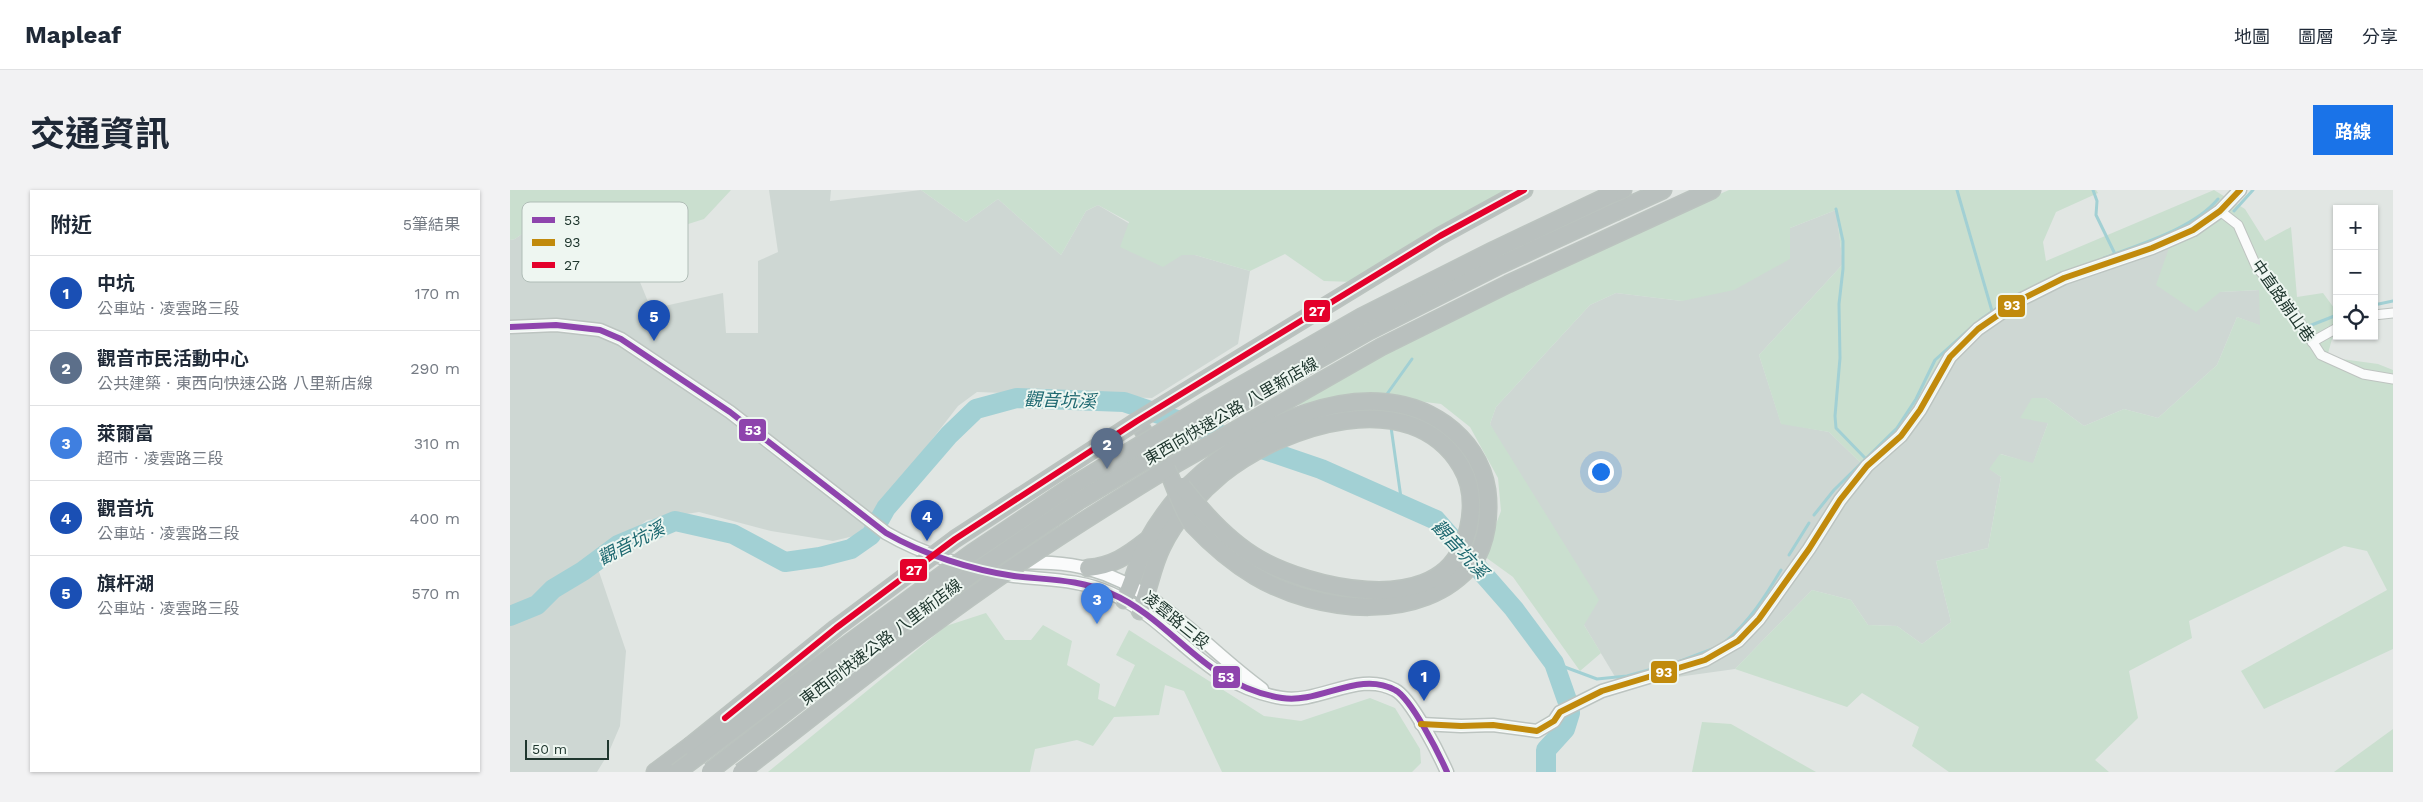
<!DOCTYPE html>
<html lang="zh-TW">
<head>
<meta charset="utf-8">
<style>
	body { margin:0; font-family:"Work Sans","Noto Sans TC",sans-serif; background:#f2f2f3; color:#1f2937 }
	.controls { position:absolute; right:15px; top:15px; display:grid; overflow:hidden; border-radius:0px; box-shadow:0 1px 4px #0004 }
	.controls button { width:45px; height:45px; display:grid; place-items:center; padding:0; border:0; border-bottom:1px solid #e0e1e3; background:#fff; color:#1f2937; font:25px sans-serif }
	.scale { position:absolute; left:15px; bottom:12px; width:84px; box-sizing:border-box; padding-left:5px; border:2px solid #20372f; border-top:0; font-size:14px; line-height:18px; white-space:nowrap; color:#20372f; -webkit-text-stroke:4px #eef6f1; paint-order:stroke }
	.you { position:absolute; left:1090px; top:281px; width:18px; height:18px; margin:-12px; border:4px solid #fff; border-radius:50%; background:#1a73e8; box-shadow:0 0 0 8px #1a73e833 }
	.badge { display:grid; place-items:center; width:32px; height:32px; border-radius:50%; background:#1a73e8; color:#fff; font-size:16px; font-weight:700 }
	.pin { position:absolute; translate:-50% -41px; filter:drop-shadow(0 1px 2px #0008) }
	.pin::after { content:''; position:absolute; top:26px; width:18px; height:15px; background:inherit; clip-path:polygon(0 0,100% 0,50% 100%) }
	.list { margin:0; padding:0; list-style:none }
	h2 { display:flex; justify-content:space-between; align-items:center; height:65px; margin:0; padding:0 20px; font-size:21px }
	h2 small { font-size:16px; font-weight:400; color:#747a83 }
	.list li { display:grid; grid-template-columns:32px 1fr auto; gap:15px; align-items:center; box-sizing:border-box; height:75px; padding:0 20px; border-top:1px solid #e0e1e3 }
	.list b { display:block; font-size:19px; white-space:nowrap }
	.list p { margin:0; font-size:16px; white-space:nowrap; color:#747a83 }
	.list em { font-size:16px; font-style:normal; color:#747a83 }
	.icon { flex:none; width:28px; height:28px; fill:none; stroke:currentColor; stroke-width:2; stroke-linecap:round; stroke-linejoin:round }
	.map { position:relative; flex:none; width:1883px; height:582px; overflow:hidden; border-radius:0px }
	header { display:flex; align-items:center; gap:30px; box-sizing:border-box; height:70px; padding:0 25px; background:#fff; border-bottom:1px solid #e0e1e3 }
	header strong { font-size:24px }
	nav { display:flex; gap:28px; margin-inline-start:auto; font-size:18px }
	.intro { display:flex; align-items:center; justify-content:space-between; box-sizing:border-box; height:120px; padding:0 30px }
	h1 { margin:0; font-size:35px }
	.button { padding:12px 22px; border-radius:0px; background:#1a73e8; color:#fff; font-size:18px; font-weight:700 }
	main { display:flex; gap:30px; padding:0 30px }
	aside { flex:1; background:#fff; border-radius:0px; box-shadow:0 1px 4px #0004 }
	.map>svg:first-child { display:block }
</style>
</head>
<body>
<header>
<strong>Mapleaf</strong>
<nav><a>地圖</a><a>圖層</a><a>分享</a></nav>
</header>
<div class="intro"><h1>交通資訊</h1><a class="button">路線</a></div>
<main>
<aside>
<h2>附近<small>5筆結果</small></h2>
<ul class="list">
<li><span class="badge" style="background:#1a4fb4">1</span><div><b>中坑</b><p>公車站 · 凌雲路三段</p></div><em>170 m</em></li>
<li><span class="badge" style="background:#5c6f8a">2</span><div><b>觀音市民活動中心</b><p>公共建築 · 東西向快速公路 八里新店線</p></div><em>290 m</em></li>
<li><span class="badge" style="background:#3f7fe0">3</span><div><b>萊爾富</b><p>超市 · 凌雲路三段</p></div><em>310 m</em></li>
<li><span class="badge" style="background:#1a4fb4">4</span><div><b>觀音坑</b><p>公車站 · 凌雲路三段</p></div><em>400 m</em></li>
<li><span class="badge" style="background:#1a4fb4">5</span><div><b>旗杆湖</b><p>公車站 · 凌雲路三段</p></div><em>570 m</em></li>
</ul>
</aside>
<div class="map">
<svg width="1883" height="582" viewBox="0 0 1883 582">
	<rect width="100%" height="100%" fill="#e1e6e3"/>
	<g fill="#ced7d3">
		<polygon points="259,0 321,0 320,11 411,0 456,32 488,9 551,65 576,21 588,15 672,65 685,65 740,81 728,154 642,208 467,202 448,216 348,345 323,351 261,341 189,322 137,330 85,370 116,461 110,536 98,564 87,582 0,582 0,50 5,49 23,36 53,37 93,72 121,70 141,119 213,103 216,143 248,143 248,71 268,62"/>
		<polygon points="1326,20 1333,74 1249,165 1271,233 1319,242 1357,279 1438,175 1482,134 1568,87 1659,58 1710,102 1750,100 1751,136 1727,127 1707,175 1648,228 1614,219 1574,236 1536,208 1538,233 1523,274 1491,264 1480,279 1491,287 1478,358 1426,371 1441,432 1412,454 1387,436 1358,435 1341,410 1302,400 1225,479 1110,495 1074,435 980,234 986,217 1080,115 1106,103 1172,111 1280,38"/>
	</g>
	<g fill="#cadfcf">
		<polygon points="0,0 221,0 194,29 153,42 121,70 93,72 53,37 23,36 5,49 0,50"/>
		<polygon points="411,0 1000,0 843,92 814,91 775,64 740,81 685,65 672,65 653,77 610,57 619,32 588,15 576,21 551,65 488,9 456,32"/>
		<polygon points="1219,0 1586,0 1588,3 1546,22 1533,52 1536,71 1704,0 1735,19 1755,51 1781,37 1787,107 1813,103 1827,122 1827,131 1817,167 1868,174 1883,180 1883,459 1754,519 1731,481 1877,400 1857,361 1834,356 1679,431 1682,448 1619,481 1628,528 1585,570 1599,582 1439,582 1402,556 1409,537 1352,503 1337,517 1225,479 1302,400 1341,410 1358,435 1387,436 1412,454 1441,432 1426,371 1478,358 1491,287 1479,279 1490,264 1523,273 1538,233 1510,228 1522,208 1536,208 1574,236 1614,219 1648,228 1707,175 1727,127 1750,135 1749,100 1710,102 1686,122 1646,95 1659,58 1568,87 1482,134 1438,175 1406,232 1357,279 1319,242 1271,234 1249,165 1333,74 1326,20 1280,38 1280,69 1224,100 1172,111 1106,103 1080,115 986,217 980,234 1089,410 1074,435 1091,463 1070,481 1003,387 974,366 991,321 988,288 960,237 931,214 868,206 788,215 783,206 1086,58"/>
		<polygon points="476,423 495,450 521,450 533,435 562,451 557,475 590,494 588,509 605,517 625,475 606,465 619,440 754,526 791,531 860,508 885,518 910,559 911,573 902,582 712,582 674,501 655,495 649,525 604,527 583,556 567,550 525,559 520,582 258,582 436,436"/>
		<polygon points="1192,532 1221,534 1306,582 1182,582"/>
		<polygon points="1883,539 1883,582 1824,582"/>
	</g>
	<g fill="none" stroke-linecap="round" stroke-linejoin="round">
		<g stroke="#a2d0d4" stroke-width="3">
			<polyline points="1447,0 1482,121"/>
			<polyline points="1583,0 1587,11 1586,25 1605,64"/>
			<polyline points="1326,19 1333,51 1333,79 1329,114 1330,168 1325,226 1326,238 1356,269"/>
			<polyline points="1724,21 1743,0"/>
			<path d="M1594 68C1630 54 1683 39 1708 9"/>
			<polyline points="1864,115 1883,111"/>
			<polyline points="1470,130 1493,114"/>
			<polyline points="1799,136 1827,125"/>
			<polyline points="878,208 877,204 902,169"/>
			<polyline points="881,237 892,315"/>
			<polyline points="1304,325 1324,300 1387,238 1406,209 1425,170 1465,134"/>
			<polyline points="1279,365 1299,333"/>
			<path d="M1215 452C1239 432 1255 407 1271 380"/>
			<polyline points="1168,472 1205,458"/>
			<polyline points="1044,473 1087,489 1117,486 1153,476"/>
		</g>
		<g stroke="#a2d0d4" stroke-width="20">
			<polyline points="0,426 27,415 43,399 73,381 108,355 165,331 223,344 275,372 310,367 341,359 361,345 376,318 439,245 466,219 507,208 614,212 811,279 926,330 1004,419 1044,473 1057,510"/>
			<polyline points="1036,582 1036,560 1055,539 1060,523"/>
		</g>
		<g stroke="#bec3c0" stroke-width="11">
			<g id="street">
				<polyline points="1710,21 1728,35 1747,78 1771,103 1811,165 1853,184 1883,189"/>
				<polyline points="1864,125 1883,123"/>
				<polyline points="1802,152 1827,138"/>
			</g>
		</g>
		<g stroke="#bcc4c0" stroke-width="15">
			<g id="secondary">
				<path d="M0 137 46 135 90 140 111 149 220 222 376 343C412 364 462 380 504 386 536 390 569 389 600 403 665 431 692 495 772 508 810 514 849 480 885 500 901 508 929 564 937 582"/>
				<path d="M477 372C510 373 547 370 579 379 649 398 695 458 752 499"/>
				<polyline points="911,534 951,536 983,535 1027,541 1044,531 1050,522 1092,501 1195,470 1228,451 1249,429 1299,359 1330,310 1357,276 1391,246 1410,220 1440,167 1468,139 1510,110 1554,88 1642,58 1683,40 1710,21 1730,0"/>
			</g>
		</g>
		<g stroke="#bbc3bf" stroke-width="19">
			<g id="highway">
				<polyline points="1014,0 930,46 627,231 657,279 871,157 998,94 1202,0"/>
				<polyline points="1100,5 1113,0"/>
				<polyline points="1107,21 1153,0"/>
				<path d="M578 378C602 376 617 366 636 351"/>
				<path d="M614 410C624 391 628 369 638 350 646 335 657 320 668 307 726 241 855 176 935 234 957 250 973 273 977 300 980 323 977 353 963 373"/>
				<path d="M630 421C639 400 642 377 652 357 665 330 689 303 712 284 773 235 901 193 951 276 966 301 963 334 951 359"/>
				<polyline points="145,582 180,556"/>
			</g>
		</g>
		<use href="#street" stroke="#fafbfb" stroke-width="9"/>
		<use href="#secondary" stroke="#fafbfb" stroke-width="12"/>
		<use href="#highway" stroke="#b9c0be" stroke-width="16"/>
		<g stroke="#bbc3bf" stroke-width="19" stroke-linecap="butt">
			<g id="highway-bridge">
				<path d="M657 279C664 294 673 323 683 335 700 353 723 373 745 386 807 423 913 435 963 373"/>
				<path d="M672 296C693 323 719 352 749 369 798 397 920 427 951 359"/>
				<polyline points="180,556 326,438 445,349 627,231"/>
				<polyline points="200,581 348,466 469,379 570,310 709,226 859,141 990,75 1107,21"/>
				<polyline points="167,582 339,453 462,363 562,296 700,213 851,127 984,60 1100,5"/>
				<path d="M231 582C314 518 396 452 482 392 539 352 598 315 657 279"/>
			</g>
		</g>
		<use href="#highway-bridge" stroke="#b9c0be" stroke-width="16"/>
		<g stroke="#eef6f1" stroke-width="10">
			<path id="bus-1" d="M0 137 46 135 90 140 111 149 220 222 376 343C412 364 462 380 504 386 536 390 569 389 600 403 665 431 692 495 772 508 810 514 849 480 885 500 901 508 929 564 937 582"/>
		</g>
		<g stroke="#eef6f1" stroke-width="10">
			<polyline id="bus-2" points="911,534 951,536 983,535 1027,541 1044,531 1050,522 1092,501 1195,470 1228,451 1249,429 1299,359 1330,310 1357,276 1391,246 1410,220 1440,167 1468,139 1510,110 1554,88 1642,58 1683,40 1710,21 1730,0"/>
		</g>
		<g stroke="#eef6f1" stroke-width="10">
			<polyline id="bus-3" points="215,528 326,438 445,349 627,231 930,46 1014,0"/>
		</g>
		<use href="#bus-1" stroke="#8e44ad" stroke-width="6"/>
		<use href="#bus-2" stroke="#c18a0c" stroke-width="6"/>
		<use href="#bus-3" stroke="#e4002b" stroke-width="6"/>
	</g>
	<g text-anchor="middle" dominant-baseline="central" stroke-width="4" stroke-linejoin="round" paint-order="stroke">
		<g font-size="16" fill="#20372f" stroke="#eef6f1">
			<text transform="translate(1773 111) rotate(55)">中直路崩山巷</text>
			<text transform="translate(721 221) rotate(-30)">東西向快速公路 八里新店線</text>
			<text transform="translate(666 430) rotate(39)">凌雲路三段</text>
			<text transform="translate(371 452) rotate(-37)">東西向快速公路 八里新店線</text>
		</g>
		<g font-size="18" font-style="italic" fill="#1d6870" stroke="#eef6f1">
			<text transform="translate(550 210) rotate(2)">觀音坑溪</text>
			<text transform="translate(121 353) rotate(-27)">觀音坑溪</text>
			<text transform="translate(950 359) rotate(47)">觀音坑溪</text>
		</g>
	</g>
	<rect x="12" y="12" width="166" height="80" rx="8" fill="#eef6f1" stroke="#b0bdb7" stroke-width="1"/>
	<rect x="22" y="27" width="23" height="6" fill="#8e44ad"/>
	<rect x="22" y="49" width="23" height="7" fill="#c18a0c"/>
	<rect x="22" y="72" width="23" height="6" fill="#e4002b"/>
	<g font-size="14" fill="#20372f">
		<text x="54" y="35">53</text>
		<text x="54" y="57">93</text>
		<text x="54" y="80">27</text>
	</g>
	<g stroke="#eef6f1" stroke-width="2">
		<rect x="1487" y="104" width="29" height="24" rx="5" fill="#c18a0c"/>
		<rect x="793" y="109" width="28" height="24" rx="5" fill="#e4002b"/>
		<rect x="228" y="228" width="29" height="24" rx="5" fill="#8e44ad"/>
		<rect x="389" y="368" width="29" height="24" rx="5" fill="#e4002b"/>
		<rect x="1140" y="470" width="28" height="24" rx="5" fill="#c18a0c"/>
		<rect x="702" y="475" width="29" height="24" rx="5" fill="#8e44ad"/>
	</g>
	<g font-size="14" text-anchor="middle" font-weight="bold" fill="#fff">
		<text x="1502" y="120">93</text>
		<text x="807" y="126">27</text>
		<text x="243" y="245">53</text>
		<text x="404" y="385">27</text>
		<text x="1154" y="487">93</text>
		<text x="716" y="492">53</text>
	</g>
</svg>
<div class="controls">
<button>+</button>
<button>−</button>
<button><svg class="icon" aria-label="locate" viewBox="0 0 24 24"><circle cx="12" cy="12" r="6"/><path d="M12 2v4M12 18v4M2 12h4M18 12h4"/></svg></button>
</div>
<div class="scale">50 m</div>
<div class="you"></div>
<div class="pin badge" style="left:914px;top:511px;background:#1a4fb4">1</div>
<div class="pin badge" style="left:597px;top:279px;background:#5c6f8a">2</div>
<div class="pin badge" style="left:587px;top:434px;background:#3f7fe0">3</div>
<div class="pin badge" style="left:417px;top:351px;background:#1a4fb4">4</div>
<div class="pin badge" style="left:144px;top:151px;background:#1a4fb4">5</div>
</div>
</main>
</body>
</html>
